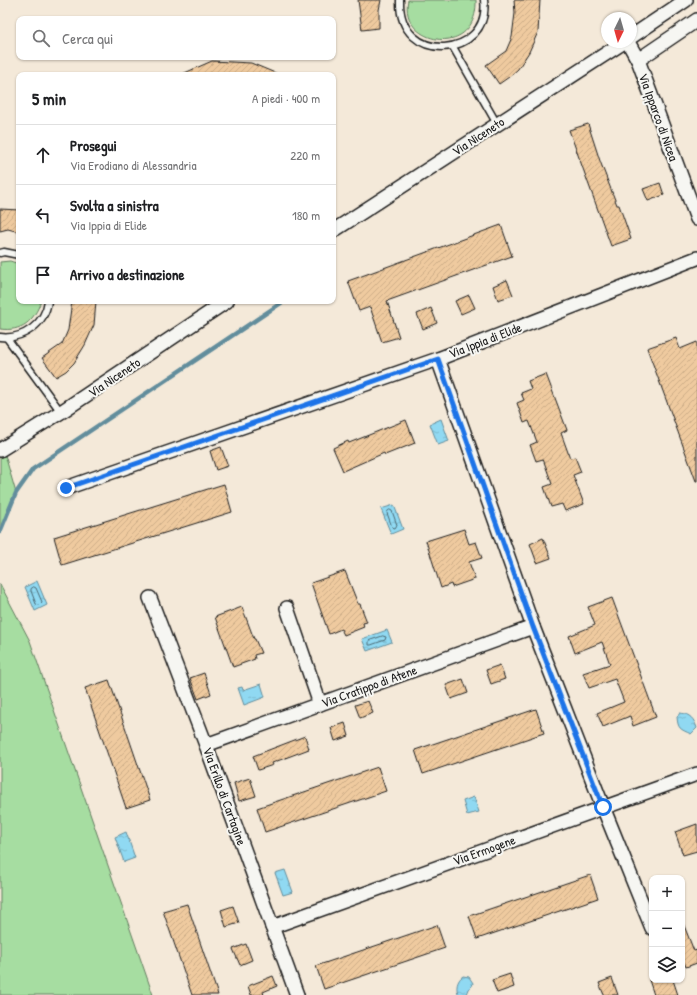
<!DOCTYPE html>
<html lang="it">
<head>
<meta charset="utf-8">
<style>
	body { margin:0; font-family:"Patrick Hand",sans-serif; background:#f6f6f6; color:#202124 }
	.controls { position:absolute; right:12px; bottom:12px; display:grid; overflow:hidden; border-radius:8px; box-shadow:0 1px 3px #0004 }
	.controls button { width:36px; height:36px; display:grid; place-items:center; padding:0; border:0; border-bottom:1px solid #e0e0e0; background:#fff; color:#202124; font:20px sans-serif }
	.compass { position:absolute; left:601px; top:12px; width:36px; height:36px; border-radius:50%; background:#fff; box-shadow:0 1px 3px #0004; rotate:185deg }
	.stop { position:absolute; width:12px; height:12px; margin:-9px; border:3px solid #1a73e8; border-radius:50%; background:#fff }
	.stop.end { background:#1a73e8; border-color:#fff; box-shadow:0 1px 4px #0008 }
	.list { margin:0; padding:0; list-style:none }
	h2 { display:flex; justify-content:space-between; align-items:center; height:52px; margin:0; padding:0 16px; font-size:17px }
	h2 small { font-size:13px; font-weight:400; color:#757577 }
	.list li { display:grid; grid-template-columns:26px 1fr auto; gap:12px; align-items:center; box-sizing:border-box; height:60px; padding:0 16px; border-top:1px solid #e0e0e0 }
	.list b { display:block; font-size:15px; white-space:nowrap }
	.list p { margin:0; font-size:13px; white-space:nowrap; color:#757577 }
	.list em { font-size:13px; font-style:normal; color:#757577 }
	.icon { flex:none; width:22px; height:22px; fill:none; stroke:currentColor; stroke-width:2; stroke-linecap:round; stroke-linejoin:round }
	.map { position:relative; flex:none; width:697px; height:995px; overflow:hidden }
	.search { position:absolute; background:#fff; box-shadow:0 1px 3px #0004; left:16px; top:16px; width:320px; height:44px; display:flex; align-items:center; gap:10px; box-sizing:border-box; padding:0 14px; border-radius:8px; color:#757577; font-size:15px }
	.panel { position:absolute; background:#fff; box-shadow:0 1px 3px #0004; left:16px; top:72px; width:320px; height:232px; border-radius:8px }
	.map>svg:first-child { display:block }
</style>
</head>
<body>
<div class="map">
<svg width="697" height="995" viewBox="0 0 697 995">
	<defs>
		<pattern id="water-ripples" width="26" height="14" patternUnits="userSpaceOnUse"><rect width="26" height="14" fill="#90d9f2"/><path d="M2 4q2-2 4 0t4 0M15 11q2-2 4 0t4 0" fill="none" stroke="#7cbacf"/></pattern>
		<pattern id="building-hatch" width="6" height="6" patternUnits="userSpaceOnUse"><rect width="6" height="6" fill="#efca9f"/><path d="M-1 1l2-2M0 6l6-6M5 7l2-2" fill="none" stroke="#ccad88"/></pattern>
	</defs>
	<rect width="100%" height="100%" fill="#f4e9d9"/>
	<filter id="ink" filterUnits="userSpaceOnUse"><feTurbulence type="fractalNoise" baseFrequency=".025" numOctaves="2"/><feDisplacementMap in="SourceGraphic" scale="8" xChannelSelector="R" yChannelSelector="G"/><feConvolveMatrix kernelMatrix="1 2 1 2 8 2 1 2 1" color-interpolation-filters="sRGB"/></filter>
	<g filter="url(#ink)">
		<g fill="#a6dda1" stroke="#617c5e">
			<path d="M408 0H476C478 60 398 45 408 0Z"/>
			<path d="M10 261 19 264V301H41C34 321 22 332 0 329V262Z"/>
			<polygon points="3,448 16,493 0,532 0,450"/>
			<polygon points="0,584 30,641 153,995 0,995"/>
		</g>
		<g fill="url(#water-ripples)" stroke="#628d9c">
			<polygon points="441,419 449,441 438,445 430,424"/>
			<polygon points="394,505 403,529 391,534 381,509"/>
			<polygon points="37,581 47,605 35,611 25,587"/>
			<polygon points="387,630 392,642 367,651 362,639"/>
			<polygon points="261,684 265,697 244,705 238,688 242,687 243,690"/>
			<path d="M680 713C690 714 694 719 697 728L691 734C680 729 678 729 677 717Z"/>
			<polygon points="474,797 479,812 467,815 463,801"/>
			<polygon points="126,832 135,858 124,862 115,837"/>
			<polygon points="285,870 293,892 283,895 275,873"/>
			<path d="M463 976 469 977 473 983 472 986 468 989 466 994 459 995C455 989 457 980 463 976Z"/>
		</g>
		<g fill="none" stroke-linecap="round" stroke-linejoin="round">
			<g stroke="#4a6872" stroke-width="1">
				<polygon points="390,510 392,511 397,525 395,528 392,527 387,513 388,511"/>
				<polygon points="34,587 36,588 42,602 39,605 36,604 31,591 31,589"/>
				<polygon points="383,636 386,637 385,640 371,645 369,645 369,641"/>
			</g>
			<polyline stroke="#628d9c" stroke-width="4.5" points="0,532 16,493 33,469 284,301"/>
		</g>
		<g fill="url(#building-hatch)" stroke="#1c1c1c">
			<polygon points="358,0 381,0 379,10 379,28 362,30"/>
			<polygon points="514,0 540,0 538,32 529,52 518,69 509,77 499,84 486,65 506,51 512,37 515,13"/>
			<polygon points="212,61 251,63 280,75 180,75"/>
			<polygon points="588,124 600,161 617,205 619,205 631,239 611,246 569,130"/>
			<polygon points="660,183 664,195 648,201 643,189"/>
			<polygon points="0,209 19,210 19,232 8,229 0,231"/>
			<polygon points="501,225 512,256 387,301 399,337 382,342 370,307 359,311 348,281"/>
			<polygon points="507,280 513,295 498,300 493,286"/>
			<polygon points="469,295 475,308 461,314 455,301"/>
			<polygon points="72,301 96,301 94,325 85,345 74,363 66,371 56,377 42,358 62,344 68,330"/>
			<polygon points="431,308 437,323 423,329 417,314"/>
			<polygon points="676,338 680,349 697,342 697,481 696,481 647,348"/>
			<polygon points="546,374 567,430 561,433 570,458 575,457 581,472 573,475 584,504 565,511 562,504 551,507 544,487 552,484 543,459 536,461 530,445 537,442 529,421 524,423 517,403 524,400 521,393 531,389 528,381"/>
			<polygon points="406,420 415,443 385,455 384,453 343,471 333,448 348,441 349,443"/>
			<polygon points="221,447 228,466 216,470 210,451"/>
			<polygon points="224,484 232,512 62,565 54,537"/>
			<polygon points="464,529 469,544 476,542 482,558 469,562 475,579 452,587 451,584 441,588 426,541"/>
			<polygon points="543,538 551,558 537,563 530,544"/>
			<polygon points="345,571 358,604 360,604 367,622 363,623 364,627 344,635 341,629 329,634 311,583"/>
			<polygon points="612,598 656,717 633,726 630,716 603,727 597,713 624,702 615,679 589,688 583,673 610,664 602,642 575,653 569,636 595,625 588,607"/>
			<polygon points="242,607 254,639 255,639 261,653 254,655 255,659 233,667 215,617"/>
			<polygon points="500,665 505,679 491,684 486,670"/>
			<polygon points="204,673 211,694 198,699 190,678"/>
			<polygon points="463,679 468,693 451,699 446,685"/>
			<polygon points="109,680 150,800 126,808 85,688"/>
			<polygon points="368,701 373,713 360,718 355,705"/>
			<polygon points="536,709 544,733 423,774 415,750"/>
			<polygon points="345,723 349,736 335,741 331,728"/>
			<polygon points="305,736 309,749 272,763 273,765 258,770 253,756"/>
			<polygon points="378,767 386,791 265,832 257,808"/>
			<polygon points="250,778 256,796 239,801 234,783"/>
			<polygon points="697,824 697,851 683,855 675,832"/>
			<polygon points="590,875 598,898 477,939 469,916"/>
			<polygon points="187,904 218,995 192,995 163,911"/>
			<polygon points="233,906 239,923 226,927 221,910"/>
			<polygon points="682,923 683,923 694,951 697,950 697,963 686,967 682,958"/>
			<polygon points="437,925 445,948 324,989 316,966"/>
			<polygon points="246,944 252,960 240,965 233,949"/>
			<polygon points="510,974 514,987 497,993 492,980"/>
			<polygon points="273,976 277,986 263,992 264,995 251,995 248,986"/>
			<polygon points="612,978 618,995 604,995 599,983"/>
			<polygon points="649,980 673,980 678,995 654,995"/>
		</g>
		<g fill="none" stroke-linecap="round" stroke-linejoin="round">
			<g stroke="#1c1c1c" stroke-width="9">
				<g id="lane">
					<path d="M400 0C398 67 492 58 484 0"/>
					<polyline points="453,47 497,124"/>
					<polyline points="0,253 4,252 19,255"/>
					<path d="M0 337C23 340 45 324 48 301"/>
					<polyline points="7,338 61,412"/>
				</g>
			</g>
			<g stroke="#1c1c1c" stroke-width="16">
				<g id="street">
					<polyline points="697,20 638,60 697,219"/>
					<polyline points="631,37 686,0"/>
					<polyline points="628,42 638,60"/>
					<polyline points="333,231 624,42"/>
					<polyline points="438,359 533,627 603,807 652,928"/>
					<polyline points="0,450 61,412 227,301"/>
					<polyline points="66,488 438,359 697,258"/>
					<polyline points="150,598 206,745 297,995"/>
					<polyline points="287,608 320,704"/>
					<polyline points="206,745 533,627"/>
					<polyline points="272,927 697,774"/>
				</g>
			</g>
			<use href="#lane" stroke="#f6f6f2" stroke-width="6"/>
			<use href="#street" stroke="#f6f6f2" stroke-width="13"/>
		</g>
	</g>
	<g fill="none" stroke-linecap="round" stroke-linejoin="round" filter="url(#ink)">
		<polyline stroke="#1a73e8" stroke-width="5" points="66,488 438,359 533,627 603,807"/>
	</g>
	<g text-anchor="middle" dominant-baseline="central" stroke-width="4" stroke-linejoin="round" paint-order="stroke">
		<g font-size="13" fill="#1c1c1c" stroke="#f6f6f2">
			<text transform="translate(659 117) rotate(70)">Via Ipparco di Nicea</text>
			<text transform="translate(478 136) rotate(-33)">Via Niceneto</text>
			<text transform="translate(485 340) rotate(-21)">Via Ippia di Elide</text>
			<text transform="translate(114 377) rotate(-34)">Via Niceneto</text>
			<text transform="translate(369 686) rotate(-20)">Via Cratippo di Atene</text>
			<text transform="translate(225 796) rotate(70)">Via Erillo di Cartagine</text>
			<text transform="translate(484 850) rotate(-20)">Via Ermogene</text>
		</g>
	</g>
</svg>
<div class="controls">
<button>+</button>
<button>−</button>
<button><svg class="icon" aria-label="layers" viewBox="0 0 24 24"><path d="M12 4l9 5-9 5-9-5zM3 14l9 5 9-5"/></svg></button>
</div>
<svg class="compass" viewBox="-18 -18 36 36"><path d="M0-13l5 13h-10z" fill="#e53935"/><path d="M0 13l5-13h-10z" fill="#757577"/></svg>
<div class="stop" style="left:603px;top:807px"></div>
<div class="stop end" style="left:66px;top:488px"></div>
<div class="search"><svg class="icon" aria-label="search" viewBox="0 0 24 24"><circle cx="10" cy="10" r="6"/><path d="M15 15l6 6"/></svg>Cerca qui</div>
<section class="panel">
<h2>5 min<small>A piedi · 400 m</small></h2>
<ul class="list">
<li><svg class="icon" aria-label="ahead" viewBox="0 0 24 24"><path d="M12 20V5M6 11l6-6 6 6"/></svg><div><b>Prosegui</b><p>Via Erodiano di Alessandria</p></div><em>220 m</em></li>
<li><svg class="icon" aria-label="left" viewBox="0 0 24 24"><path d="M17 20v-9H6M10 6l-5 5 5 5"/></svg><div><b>Svolta a sinistra</b><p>Via Ippia di Elide</p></div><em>180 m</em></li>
<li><svg class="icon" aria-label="arrive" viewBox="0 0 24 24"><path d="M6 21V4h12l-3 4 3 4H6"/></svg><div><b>Arrivo a destinazione</b></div></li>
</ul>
</section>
</div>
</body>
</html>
